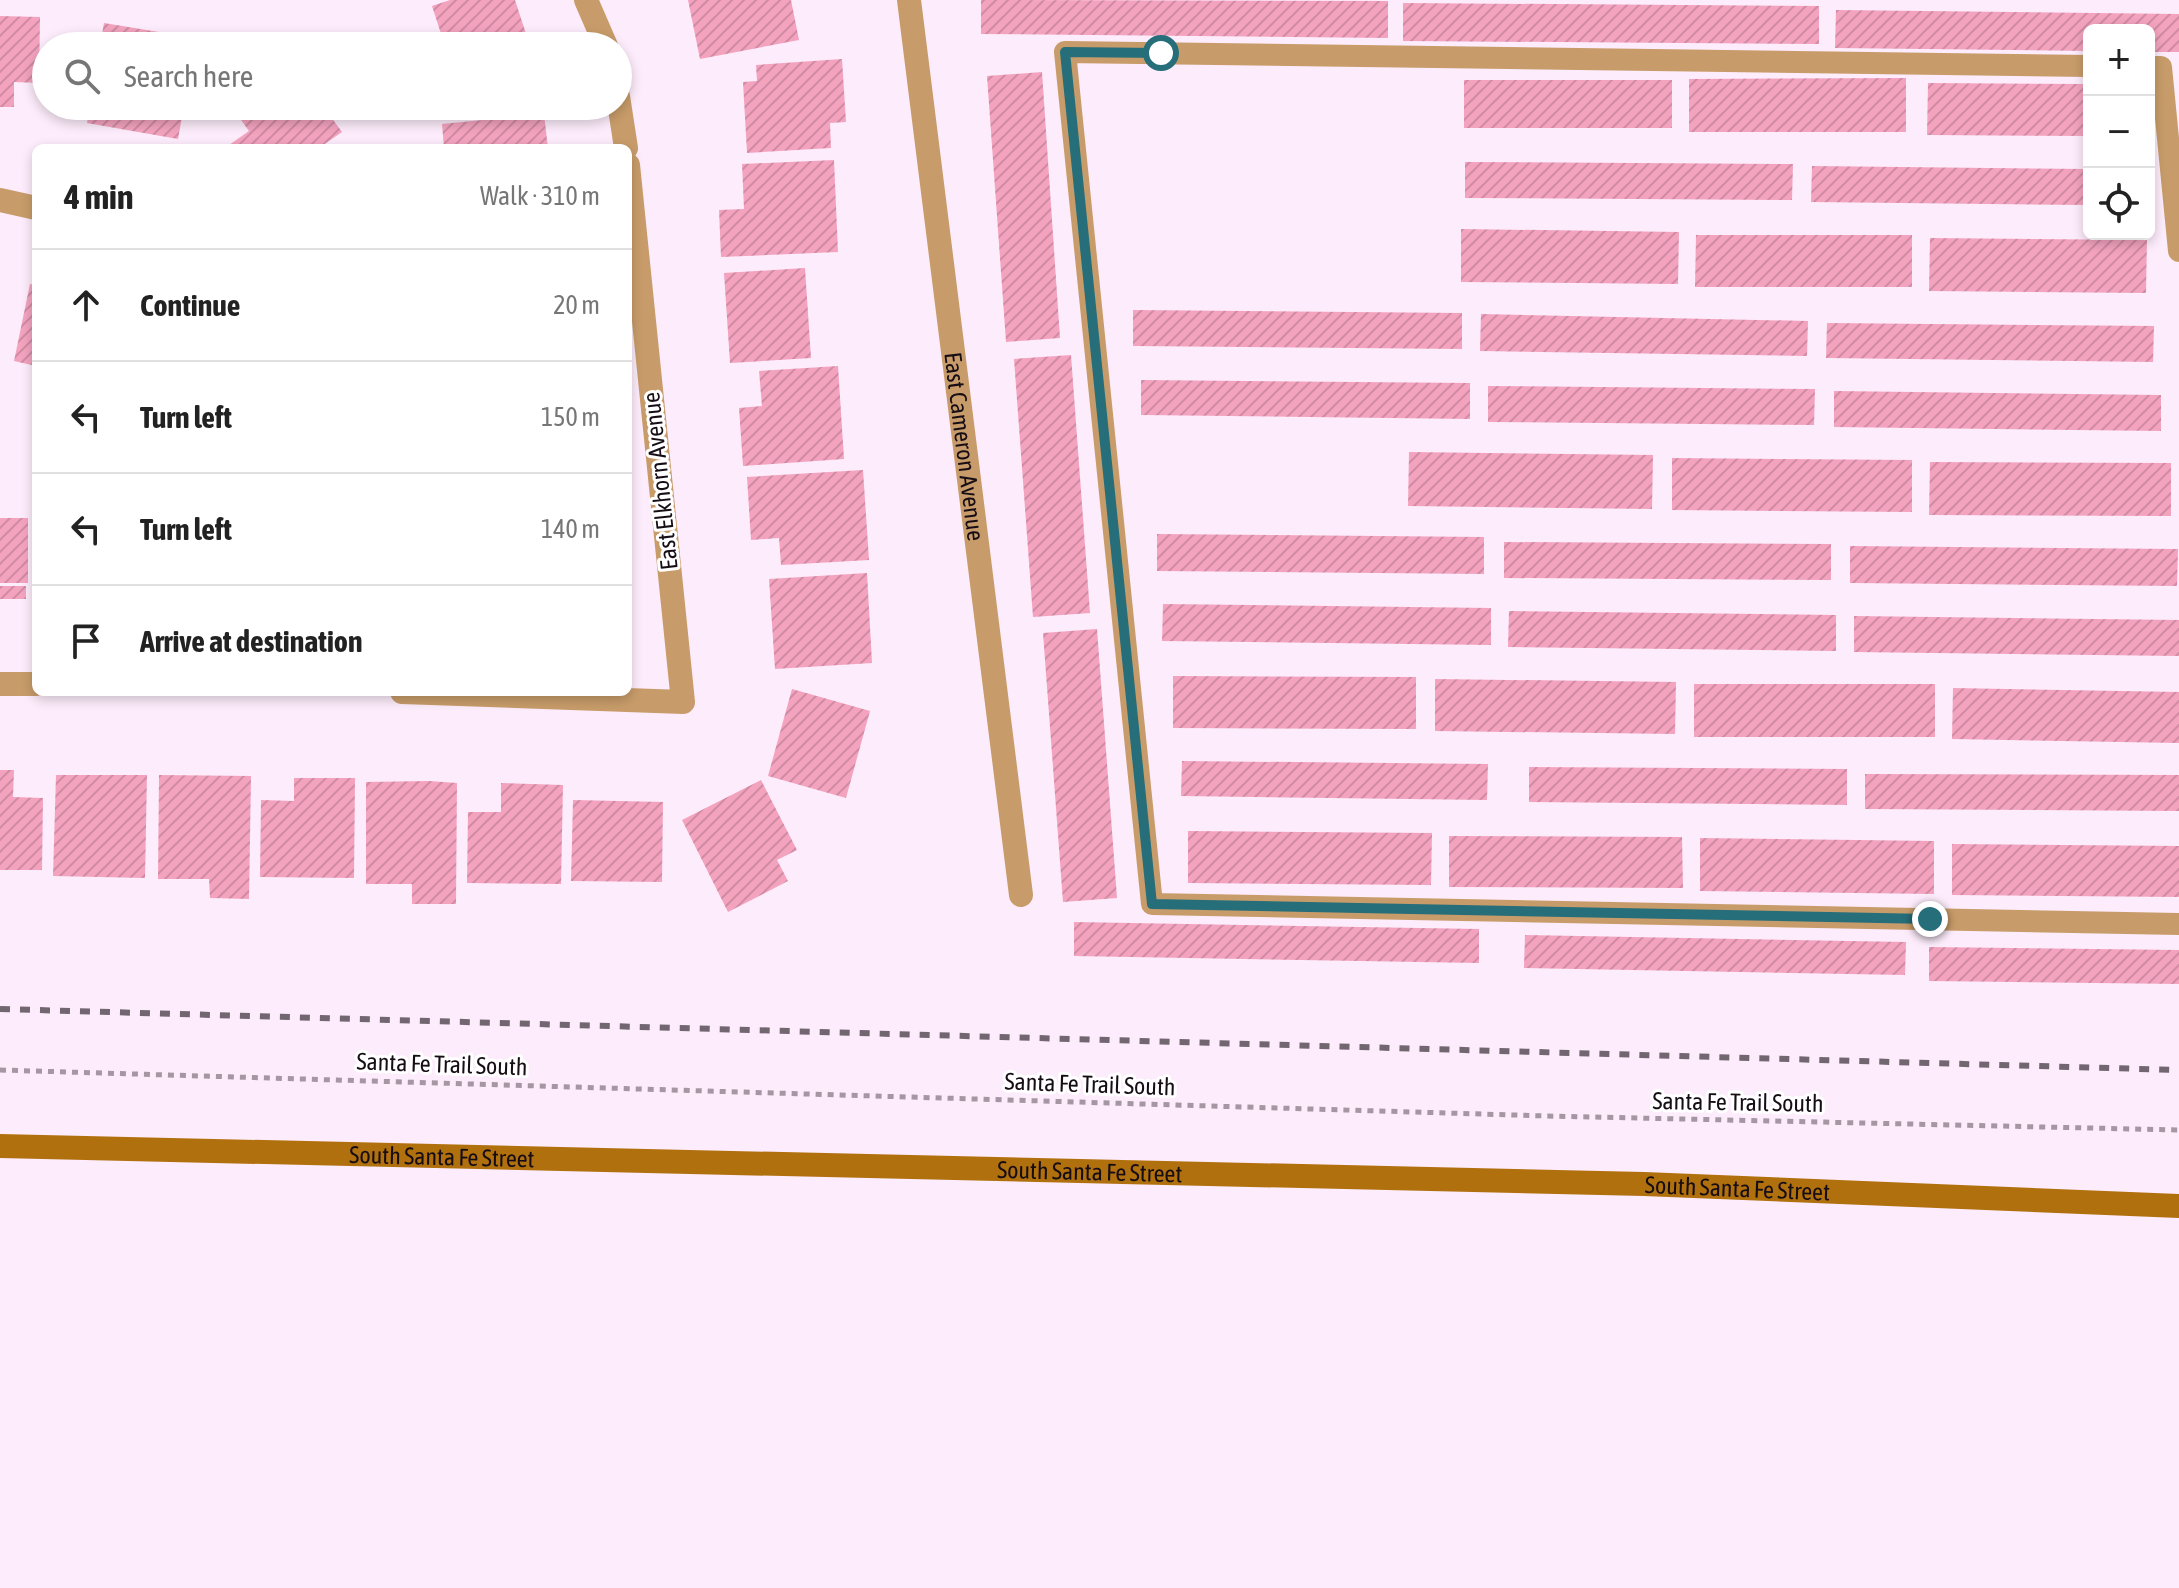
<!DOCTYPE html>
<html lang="en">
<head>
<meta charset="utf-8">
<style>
	body { margin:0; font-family:"Asap Condensed",sans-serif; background:#f2f2f2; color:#222 }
	.controls { position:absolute; right:24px; top:24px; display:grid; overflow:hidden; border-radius:12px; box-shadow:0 4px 12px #0003 }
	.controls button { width:72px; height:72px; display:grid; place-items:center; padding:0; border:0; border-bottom:2px solid #e0e0e0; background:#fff; color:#222; font:40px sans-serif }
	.stop { position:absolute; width:24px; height:24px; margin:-18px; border:6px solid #276e7b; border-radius:50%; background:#fff }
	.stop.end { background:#276e7b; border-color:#fff; box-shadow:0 2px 8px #0008 }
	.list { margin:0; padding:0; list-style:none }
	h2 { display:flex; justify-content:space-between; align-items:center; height:104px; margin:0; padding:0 32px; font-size:34px }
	h2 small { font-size:26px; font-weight:400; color:#767676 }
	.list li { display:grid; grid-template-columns:52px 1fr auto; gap:24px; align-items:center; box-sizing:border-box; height:112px; padding:0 32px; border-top:2px solid #e0e0e0 }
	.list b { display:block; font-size:30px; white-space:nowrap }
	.list em { font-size:26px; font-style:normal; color:#767676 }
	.icon { flex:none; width:44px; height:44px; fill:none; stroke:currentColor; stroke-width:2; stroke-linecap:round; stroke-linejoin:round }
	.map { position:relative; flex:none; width:2179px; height:1588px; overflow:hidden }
	.search { position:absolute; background:#fff; box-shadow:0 4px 12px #0003; left:32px; top:32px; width:600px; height:88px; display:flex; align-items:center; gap:20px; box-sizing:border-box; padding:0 28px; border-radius:44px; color:#767676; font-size:30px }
	.panel { position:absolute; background:#fff; box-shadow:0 4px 12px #0003; left:32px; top:144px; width:600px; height:552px; border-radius:12px }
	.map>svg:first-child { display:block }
</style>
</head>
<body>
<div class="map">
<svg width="2179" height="1588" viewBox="0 0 2179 1588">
	<defs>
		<pattern id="building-hatch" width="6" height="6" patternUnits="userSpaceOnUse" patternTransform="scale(2)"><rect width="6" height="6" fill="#f4a3bf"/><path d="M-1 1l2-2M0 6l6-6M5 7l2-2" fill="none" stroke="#d08ba3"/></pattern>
	</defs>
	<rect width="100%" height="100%" fill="#fdecfb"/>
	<g fill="url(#building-hatch)">
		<polygon points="450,0 515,0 530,46 445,46 432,6"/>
		<polygon points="688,0 791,0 799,40 700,59"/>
		<polygon points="981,0 1388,1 1388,38 981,34"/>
		<polygon points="1403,3 1819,6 1819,44 1403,41"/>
		<polygon points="1836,10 2179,14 2179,52 2149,52 2149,30 2089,30 2089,51 1835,48"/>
		<polygon points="0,16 40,17 39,83 14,82 14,107 0,107"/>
		<polygon points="104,23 195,38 193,46 100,46"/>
		<polygon points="842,59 846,122 830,123 831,148 747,153 743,82 757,81 756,65"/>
		<polygon points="1042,72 1060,338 1006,342 987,76"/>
		<polygon points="1906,78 1906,132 1689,132 1689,79"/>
		<rect x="1464" y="80" width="208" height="48"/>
		<polygon points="1928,83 2089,84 2089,136 1927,135"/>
		<polygon points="90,106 184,106 178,139 87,123"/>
		<polygon points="231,106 323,106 342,132 319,148 230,148 229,145 249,131"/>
		<polygon points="544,114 548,148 444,148 442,124"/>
		<polygon points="834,160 838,252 721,257 719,210 744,209 742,164"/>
		<polygon points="1465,162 1793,164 1792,200 1465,198"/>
		<polygon points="1812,166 2089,169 2089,205 1811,202"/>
		<polygon points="1461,229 1679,232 1678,284 1461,282"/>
		<polygon points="1696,235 1912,235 1912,287 1695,287"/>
		<polygon points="1930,238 2147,240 2146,293 1929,291"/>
		<polygon points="805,268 811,358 730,363 724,273"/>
		<polygon points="30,284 36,285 36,366 14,361"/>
		<polygon points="1133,310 1462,313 1462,349 1133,346"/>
		<polygon points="1481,314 1808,321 1807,356 1480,351"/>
		<polygon points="1827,323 2154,326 2153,362 1826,358"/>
		<polygon points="1071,355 1090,613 1033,617 1014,359"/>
		<polygon points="838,366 844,459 743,466 739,408 762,406 759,371"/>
		<polygon points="1141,380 1470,383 1470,419 1141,415"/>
		<polygon points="1488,386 1815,389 1814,425 1488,422"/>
		<polygon points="1834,391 2161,395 2161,431 1834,427"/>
		<polygon points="1409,452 1653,455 1652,509 1408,506"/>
		<polygon points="1672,458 1912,460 1912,512 1672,510"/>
		<polygon points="1930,462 2171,463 2171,516 1929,515"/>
		<polygon points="863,470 869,560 781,565 779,538 751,540 747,477"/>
		<rect x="0" y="518" width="28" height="65"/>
		<polygon points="1157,534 1484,537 1484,574 1157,571"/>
		<polygon points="1504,542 1831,544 1831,580 1504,578"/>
		<polygon points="1850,546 2178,549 2177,586 1850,583"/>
		<polygon points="867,573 872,663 775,669 769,579"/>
		<rect x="0" y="586" width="26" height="13"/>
		<polygon points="1163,604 1491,608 1491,645 1162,641"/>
		<polygon points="1509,611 1836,615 1836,651 1508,647"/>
		<polygon points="1854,616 2179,620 2179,656 1854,652"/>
		<polygon points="1097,629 1117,898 1063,902 1043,633"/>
		<polygon points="1173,676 1416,677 1416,729 1173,728"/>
		<polygon points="1435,679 1676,682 1675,734 1435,731"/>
		<rect x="1694" y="684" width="241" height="53"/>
		<polygon points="1953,688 2179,692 2179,743 1952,739"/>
		<polygon points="792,689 870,711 846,798 768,776"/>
		<polygon points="1182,761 1488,764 1487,800 1181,796"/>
		<polygon points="1529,767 1847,769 1847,805 1529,802"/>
		<polygon points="0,770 14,770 13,797 43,798 42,870 0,870"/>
		<polygon points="1865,774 2179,775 2179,811 1865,809"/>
		<polygon points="56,775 147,775 145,878 53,876"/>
		<polygon points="159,775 251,776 249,899 210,898 209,879 158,879"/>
		<polygon points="294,778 355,778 354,878 260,877 261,800 294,801"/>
		<polygon points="761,780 797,850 777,860 788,881 728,912 682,820"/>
		<polygon points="429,781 457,783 456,904 412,904 412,884 366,884 366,782"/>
		<polygon points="501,783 563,785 561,884 467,883 468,812 501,812"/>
		<polygon points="573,800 663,802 662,882 571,881"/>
		<polygon points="1188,831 1432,833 1431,885 1188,883"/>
		<polygon points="1449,836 1682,837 1683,888 1449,887"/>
		<polygon points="1700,838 1934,841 1934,894 1700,891"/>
		<polygon points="1952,844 2179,846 2179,897 1952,895"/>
		<polygon points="1074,922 1479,929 1479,963 1074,956"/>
		<polygon points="1525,935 1906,942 1905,975 1524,968"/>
		<polygon points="1929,947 2179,950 2179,984 1929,981"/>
	</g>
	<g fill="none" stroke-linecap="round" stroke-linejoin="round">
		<polyline stroke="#a496a3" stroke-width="5" stroke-dasharray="6 6" stroke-linecap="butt" points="0,1070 1547,1116 2179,1130"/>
		<g stroke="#c89c6a" stroke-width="22">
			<polyline points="2089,66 1065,52 1152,904 2179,924"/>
			<polyline points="2149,67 2161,67 2179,251"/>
		</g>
		<g stroke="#c89c6a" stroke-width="24">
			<polyline points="586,0 606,46"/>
			<path id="s1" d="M909 0 1021 895"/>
			<polyline points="618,96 626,148"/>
			<polyline points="0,200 36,208"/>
			<polyline points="0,684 36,684"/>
			<polyline points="402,692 683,702 628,165"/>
		</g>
		<path stroke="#b1700e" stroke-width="24" id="s2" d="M0 1146 1644 1184 2179 1206"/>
		<polyline stroke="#726671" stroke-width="6" stroke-dasharray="10 10" stroke-linecap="butt" points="0,1009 2179,1070"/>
	</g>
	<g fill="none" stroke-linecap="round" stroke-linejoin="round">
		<polyline stroke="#276e7b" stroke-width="10" points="1161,53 1065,52 1152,904 1930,919"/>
	</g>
	<g text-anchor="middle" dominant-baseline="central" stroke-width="6" stroke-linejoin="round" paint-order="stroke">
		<g font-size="24" fill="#160d15" stroke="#fff">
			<text stroke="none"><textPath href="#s1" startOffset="450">East Cameron Avenue</textPath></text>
			<text transform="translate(660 481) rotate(-96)">East Elkhorn Avenue</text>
			<text transform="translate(442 1064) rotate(2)">Santa Fe Trail South</text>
			<text transform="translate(1090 1084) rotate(2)">Santa Fe Trail South</text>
			<text transform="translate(1738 1102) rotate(1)">Santa Fe Trail South</text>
			<text stroke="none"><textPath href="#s2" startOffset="442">South Santa Fe Street</textPath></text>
			<text stroke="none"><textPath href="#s2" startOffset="1090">South Santa Fe Street</textPath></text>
			<text stroke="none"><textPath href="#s2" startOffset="1738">South Santa Fe Street</textPath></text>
		</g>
	</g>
</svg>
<div class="controls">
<button>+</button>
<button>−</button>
<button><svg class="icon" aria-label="locate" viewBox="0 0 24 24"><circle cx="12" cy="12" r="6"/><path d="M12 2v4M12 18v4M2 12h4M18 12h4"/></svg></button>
</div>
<div class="stop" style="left:1161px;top:53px"></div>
<div class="stop end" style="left:1930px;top:919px"></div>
<div class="search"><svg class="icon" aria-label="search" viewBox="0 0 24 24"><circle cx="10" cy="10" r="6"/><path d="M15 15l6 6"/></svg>Search here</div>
<section class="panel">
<h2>4 min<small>Walk · 310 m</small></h2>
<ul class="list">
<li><svg class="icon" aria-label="ahead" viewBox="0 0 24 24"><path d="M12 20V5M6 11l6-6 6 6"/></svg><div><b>Continue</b></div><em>20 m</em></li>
<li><svg class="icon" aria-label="left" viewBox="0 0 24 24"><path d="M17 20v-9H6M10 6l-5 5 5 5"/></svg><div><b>Turn left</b></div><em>150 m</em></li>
<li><svg class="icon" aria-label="left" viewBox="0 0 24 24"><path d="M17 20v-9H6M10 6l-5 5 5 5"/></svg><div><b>Turn left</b></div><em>140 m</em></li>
<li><svg class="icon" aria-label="arrive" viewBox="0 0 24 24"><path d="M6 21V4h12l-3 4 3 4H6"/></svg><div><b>Arrive at destination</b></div></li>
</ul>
</section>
</div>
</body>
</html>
